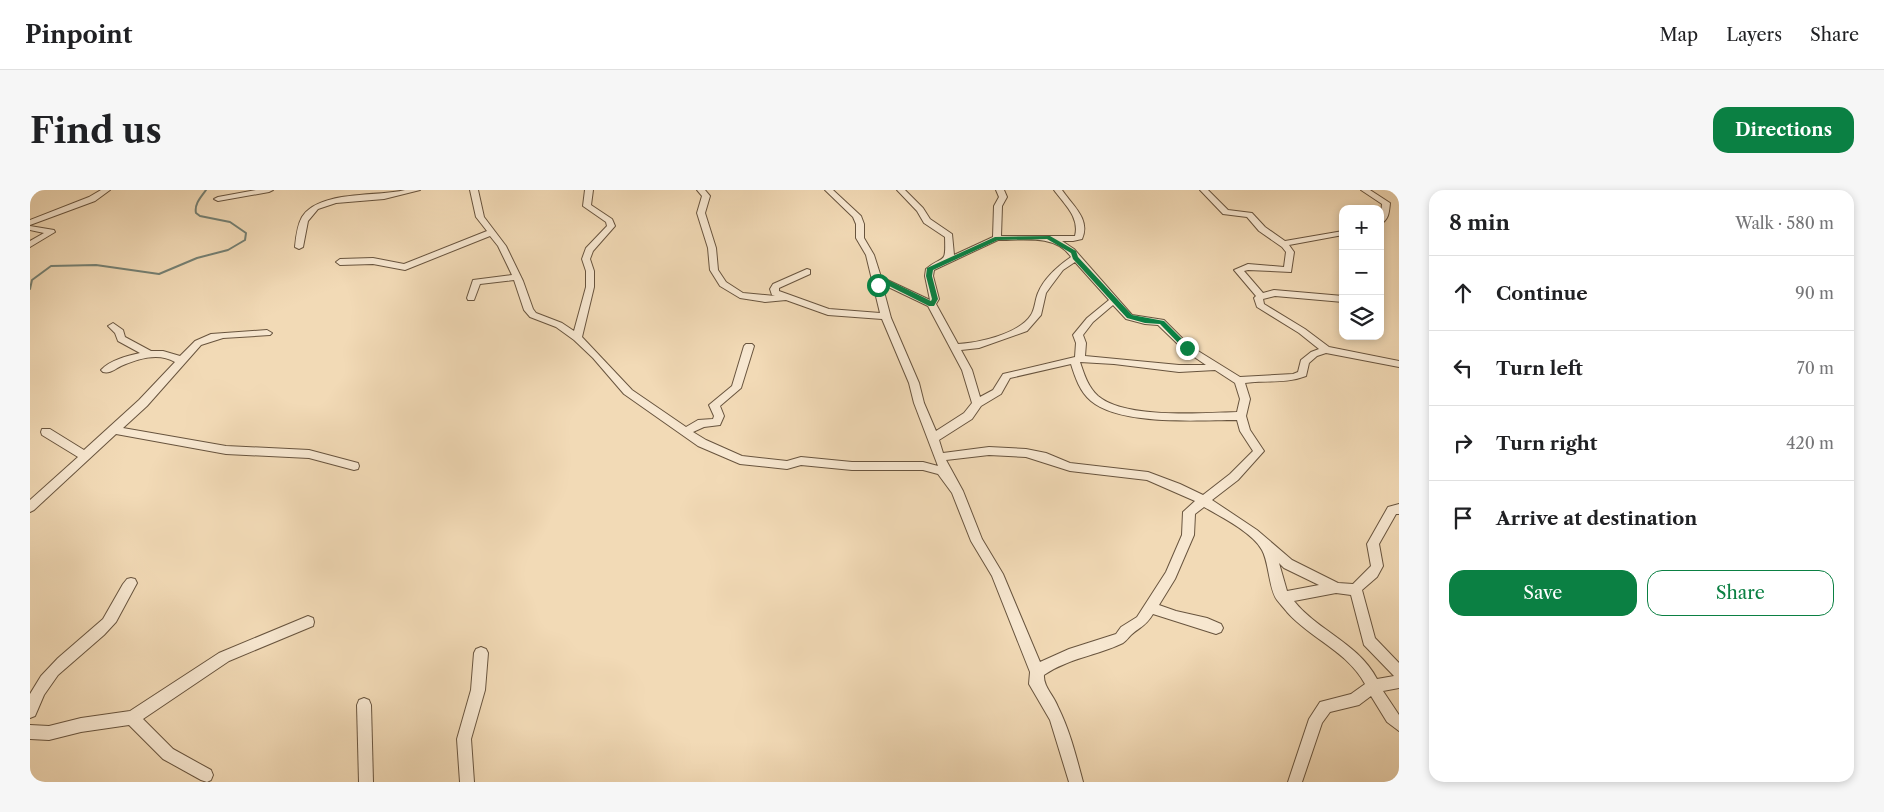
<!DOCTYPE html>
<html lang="en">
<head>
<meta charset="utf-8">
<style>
	body { margin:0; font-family:"Libre Caslon Text",serif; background:#f6f6f6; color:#202124 }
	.controls { position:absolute; right:15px; top:15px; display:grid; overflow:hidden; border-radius:10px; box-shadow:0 2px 8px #0003 }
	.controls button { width:45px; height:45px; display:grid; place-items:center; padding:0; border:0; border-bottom:1px solid #e0e0e0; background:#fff; color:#202124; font:25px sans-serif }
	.stop { position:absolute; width:15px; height:15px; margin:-11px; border:4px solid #0b8043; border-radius:50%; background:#fff }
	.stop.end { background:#0b8043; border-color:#fff; box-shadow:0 1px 5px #0008 }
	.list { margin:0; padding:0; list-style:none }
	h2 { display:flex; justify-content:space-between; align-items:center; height:65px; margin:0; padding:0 20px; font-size:21px }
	h2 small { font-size:16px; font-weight:400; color:#757577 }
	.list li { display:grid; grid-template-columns:32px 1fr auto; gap:15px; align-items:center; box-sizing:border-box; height:75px; padding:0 20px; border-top:1px solid #e0e0e0 }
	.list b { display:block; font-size:19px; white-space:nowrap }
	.list em { font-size:16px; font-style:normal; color:#757577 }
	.actions { display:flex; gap:10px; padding:15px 20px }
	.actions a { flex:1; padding:11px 0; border:1px solid #0b8043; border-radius:15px; text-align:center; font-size:18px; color:#0b8043 }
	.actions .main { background:#0b8043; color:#fff }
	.icon { flex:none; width:28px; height:28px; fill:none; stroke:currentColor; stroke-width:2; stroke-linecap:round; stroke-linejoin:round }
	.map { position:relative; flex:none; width:1369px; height:592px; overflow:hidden; border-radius:15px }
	header { display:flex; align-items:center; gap:30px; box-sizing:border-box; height:70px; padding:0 25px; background:#fff; border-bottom:1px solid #e0e0e0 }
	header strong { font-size:24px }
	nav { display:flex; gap:28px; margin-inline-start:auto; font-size:18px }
	.intro { display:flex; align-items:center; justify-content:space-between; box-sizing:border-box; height:120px; padding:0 30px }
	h1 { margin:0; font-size:35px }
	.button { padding:12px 22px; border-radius:15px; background:#0b8043; color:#fff; font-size:18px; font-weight:700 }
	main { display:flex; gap:30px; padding:0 30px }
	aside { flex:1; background:#fff; border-radius:15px; box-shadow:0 2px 8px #0003 }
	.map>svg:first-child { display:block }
</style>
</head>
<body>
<header>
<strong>Pinpoint</strong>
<nav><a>Map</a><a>Layers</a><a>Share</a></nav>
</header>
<div class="intro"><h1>Find us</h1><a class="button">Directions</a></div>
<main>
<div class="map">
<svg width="1369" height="592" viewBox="0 0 1369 592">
	<rect width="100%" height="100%" fill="#f2dab6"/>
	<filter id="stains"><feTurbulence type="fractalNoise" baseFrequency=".004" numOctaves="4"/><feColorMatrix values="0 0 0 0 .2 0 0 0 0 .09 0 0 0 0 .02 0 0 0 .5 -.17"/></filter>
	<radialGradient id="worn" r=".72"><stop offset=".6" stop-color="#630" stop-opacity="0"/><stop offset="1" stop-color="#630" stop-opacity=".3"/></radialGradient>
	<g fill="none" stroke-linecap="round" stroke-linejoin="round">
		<path stroke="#748074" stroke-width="2" d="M0 99 2 90 21 76 66 75 129 84 167 68 198 60 215 50 216 43 200 32 170 26 166 23C164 14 171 7 176 0"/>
		<g stroke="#68543e" stroke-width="2">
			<g id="minor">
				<polygon points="71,0 80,0 65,11 0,35 0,30 59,7"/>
				<polygon points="226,0 243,0 239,2 188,11 184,9 188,7"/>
				<path d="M375 0H390L354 9 306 13 288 19 278 31 273 57 269 59 265 57C266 47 267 36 272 27 289 0 347 7 375 0Z"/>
				<path d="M440 0H448L454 27 476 56 493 91 503 119 506 123 532 133 544 141 556 97V81L552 69 556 58 577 36 576 32 553 16 555 0H563L561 15 582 29 585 36 563 61 560 69 564 81V97L552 147 602 200 656 237 668 230 683 229 684 226 679 215 702 196 714 156 716 154H722L724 156 711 198 690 216 694 226 690 235 674 237 663 242 676 250 712 266 757 271 771 267 822 272H893L908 276 884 213 879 193 852 129 798 125 756 110 735 112 710 108 690 96 680 80 678 58 667 23 672 6 667 0H675L680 6 675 23 686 58 688 80 696 92 713 103 745 106 742 105 740 99 743 94 777 79 780 80V84L749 98V101L799 119 850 123 836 65 826 48V34L823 27 795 0H803L831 26 834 34V48L844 65 851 87 900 110 895 86 896 79C914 64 916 76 915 47L894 33 887 21 867 0H875L893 18 900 29 922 44 924 65 963 47 964 16 969 7 966 0H974L977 7 972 16 971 46H1045C1050 27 1034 14 1024 0H1032C1042 15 1061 29 1052 49L1043 51H1032L1044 59 1102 125 1134 130 1160 156 1210 187 1263 184 1268 182 1271 170 1281 162 1289 159 1269 143 1227 117 1224 108 1226 106 1204 80 1218 74 1254 77 1256 62 1252 57 1229 41 1217 27 1193 24 1170 0H1178L1198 20 1222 23 1235 37 1255 51 1313 41V45L1259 55 1264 62 1261 82 1218 80 1214 81 1233 103 1244 100 1313 106V112L1245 106 1233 109 1234 114 1275 139 1299 157 1369 171V177L1296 163 1287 166 1279 173 1276 186C1256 194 1236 190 1215 193L1220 209 1216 226 1220 240 1234 261 1208 290 1182 310 1227 340 1262 370 1308 393 1323 394 1341 376 1337 354 1358 317 1369 314V324H1366L1349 354 1353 376 1347 387 1332 400 1345 448 1369 473V498L1353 501 1369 525V541L1357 532 1341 506 1329 515 1300 522 1292 533 1272 592H1258L1279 529 1290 512 1321 504 1335 494C1317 461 1281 449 1257 422 1254 418 1250 414 1247 410 1239 400 1239 372 1232 360 1223 343 1190 326 1174 317L1165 324 1164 345 1145 389 1129 415 1146 421 1177 428 1191 434 1193 438 1191 442 1186 444 1123 424C1115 437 1111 436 1101 445 1098 448 1096 451 1093 453 1066 466 1039 468 1014 485 1013 496 1024 506 1028 517 1040 541 1046 566 1053 592H1039L1020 530 999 494 1000 482 962 386 941 351 922 303 908 284 893 280H822L771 275 757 279 710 274 668 256 594 204 563 168 544 150 526 137 500 127 494 120 484 90 450 94 444 110H438L437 108 443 90 482 85 468 56 460 46 375 80 343 74 310 75 306 72 310 69 343 68 374 74 457 41 446 27ZM968 50C992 50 1026 44 1041 67 1028 76 1014 88 1008 103 1005 110 1005 119 1001 125 989 144 949 153 928 154L906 114 909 109 903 86 904 80ZM1045 72 1079 110 1057 128 1043 145 1046 153 1045 167 973 184 963 200 950 207 942 180 931 160 949 158 997 141 1011 125 1016 103 1021 96 1033 80ZM852 94 898 116 932 180 942 213 934 223 906 241 894 213 889 193 861 128ZM1083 115 1096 129 1115 134 1128 135 1154 160 1176 175H1149L1055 166 1056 153 1053 145 1063 132ZM1050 172 1084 174 1149 182 1185 180 1205 193 1210 209 1207 222C1171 223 1095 229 1068 206 1058 197 1054 184 1050 172ZM1041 174C1045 187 1050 202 1061 211 1091 236 1169 230 1207 230L1210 241 1223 261 1200 284 1173 305 1150 294 1118 282 1040 273 1016 263 996 259 959 257 913 263 909 250 942 229 951 216 971 204 980 188ZM959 265 996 267 1040 281 1117 290 1165 311 1153 322 1152 345 1136 382 1107 427 1091 437 1086 444 1039 459 1010 472 973 384 952 349 933 301 916 270ZM1249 373 1254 378 1289 395 1257 401ZM1306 403 1321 405 1334 455 1364 486 1347 489C1328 453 1288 441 1264 411Z"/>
				<path d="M1331 0H1340L1360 13C1359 22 1359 30 1350 34L1352 14Z"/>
				<polygon points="0,36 24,40 25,42 0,57 0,51 14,43 0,40"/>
				<path d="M83 133 93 140 95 147 121 161H133L150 166 165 151 181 144 237 140 242 143 240 145 193 148 171 155 117 216 93 238 196 256 279 260 328 273 329 276 328 279 324 280 279 268 196 264 86 244 4 320 0 322V310L48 267 12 245 11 242 12 239H20L54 260 109 210 145 172C128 162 108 169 91 176 85 179 80 184 73 182L71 180C80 170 97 166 110 163L88 151 85 143 78 136Z"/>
				<polygon points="101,388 105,389 107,393 86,432 74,445 28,485 14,505 5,526 0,528 0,504 11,486 28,468 73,429 93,394 97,389"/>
				<polygon points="278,426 283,428 284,432 283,436 199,471 113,529 143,559 181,580 183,585 181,590 177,592 171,590 133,569 99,535 51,542 19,550 0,549 0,535 19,536 51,528 100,521 189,463"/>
				<polygon points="451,457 456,459 458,463 455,500 441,549 444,592 430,592 427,549 441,500 444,463 446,459"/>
				<polygon points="334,508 339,510 341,515 343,592 329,592 327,515 329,510"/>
			</g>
		</g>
		<use href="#minor" fill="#f7e7d0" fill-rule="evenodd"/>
	</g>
	<polygon fill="#0b8043" points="1020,46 1046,61 1048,67 1102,125 1134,131 1159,156 1159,159 1154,159 1130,134 1115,133 1097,128 1043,69 1041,63 1017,49 968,50 903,80 902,86 908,109 904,116 899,116 851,92 850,96 845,95 844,88 850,86 901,111 902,109 896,86 897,78 965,47"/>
	<rect width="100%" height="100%" filter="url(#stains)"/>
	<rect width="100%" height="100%" fill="url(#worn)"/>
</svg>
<div class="controls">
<button>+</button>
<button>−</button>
<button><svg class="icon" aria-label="layers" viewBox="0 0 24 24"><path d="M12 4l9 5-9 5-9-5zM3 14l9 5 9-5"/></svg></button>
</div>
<div class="stop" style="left:848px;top:95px"></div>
<div class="stop end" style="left:1157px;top:158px"></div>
</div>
<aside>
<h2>8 min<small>Walk · 580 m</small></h2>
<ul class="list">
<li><svg class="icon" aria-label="ahead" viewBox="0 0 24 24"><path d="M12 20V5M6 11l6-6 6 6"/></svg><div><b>Continue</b></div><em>90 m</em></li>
<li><svg class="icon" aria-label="left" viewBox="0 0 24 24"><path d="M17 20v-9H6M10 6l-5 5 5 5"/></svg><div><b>Turn left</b></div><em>70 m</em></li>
<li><svg class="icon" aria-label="right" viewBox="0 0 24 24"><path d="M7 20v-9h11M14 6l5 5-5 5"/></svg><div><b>Turn right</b></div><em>420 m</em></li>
<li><svg class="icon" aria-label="arrive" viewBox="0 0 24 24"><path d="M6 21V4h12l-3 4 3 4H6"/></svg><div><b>Arrive at destination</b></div></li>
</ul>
<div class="actions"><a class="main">Save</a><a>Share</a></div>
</aside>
</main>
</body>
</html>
